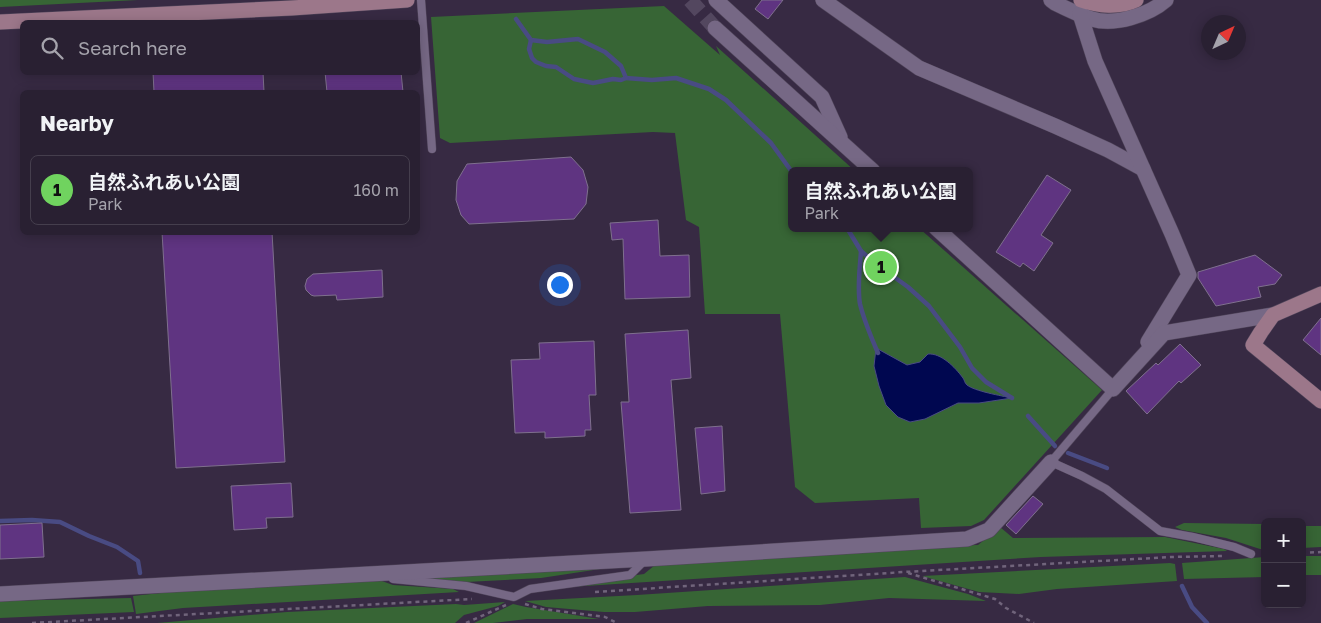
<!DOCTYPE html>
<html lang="en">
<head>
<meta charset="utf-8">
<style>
	body { margin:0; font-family:"Golos Text","Noto Sans JP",sans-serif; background:#31283a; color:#f1f3f6 }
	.controls { position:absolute; right:15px; bottom:15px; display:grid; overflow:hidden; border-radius:8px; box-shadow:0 2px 12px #0003 }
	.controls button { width:45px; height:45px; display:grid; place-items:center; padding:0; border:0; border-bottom:1px solid #453e4d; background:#292032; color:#f1f3f6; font:25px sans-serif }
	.compass { position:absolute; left:1201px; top:15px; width:45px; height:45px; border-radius:50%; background:#292032; box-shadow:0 2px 12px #0003; rotate:44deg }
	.you { position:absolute; left:559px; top:284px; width:18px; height:18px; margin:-12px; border:4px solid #fff; border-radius:50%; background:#1a73e8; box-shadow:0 0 0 8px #1a73e833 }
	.badge { display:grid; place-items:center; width:32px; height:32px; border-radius:50%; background:#70d35f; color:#111; font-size:16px; font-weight:700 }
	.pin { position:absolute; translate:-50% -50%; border:2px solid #fff; box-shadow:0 1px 5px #0006 }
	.popup { position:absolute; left:788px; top:167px; width:185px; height:65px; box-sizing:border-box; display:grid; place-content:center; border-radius:8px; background:#292032; filter:drop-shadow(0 1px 4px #0005); font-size:16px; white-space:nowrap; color:#a5a3ac }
	.popup b { font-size:19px; color:#f1f3f6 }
	.popup::after { content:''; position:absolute; left:50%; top:100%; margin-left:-10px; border:10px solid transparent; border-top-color:#292032 }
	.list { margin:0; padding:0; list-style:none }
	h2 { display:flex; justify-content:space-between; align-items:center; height:65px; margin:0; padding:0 20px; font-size:21px }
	h2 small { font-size:16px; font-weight:400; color:#a5a3ac }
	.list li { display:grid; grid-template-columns:32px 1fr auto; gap:15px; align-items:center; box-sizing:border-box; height:70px; margin:0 10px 10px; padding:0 10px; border:1px solid #453e4d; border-radius:8px }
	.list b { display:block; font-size:19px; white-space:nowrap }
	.list p { margin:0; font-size:16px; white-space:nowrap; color:#a5a3ac }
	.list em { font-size:16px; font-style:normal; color:#a5a3ac }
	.icon { flex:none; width:28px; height:28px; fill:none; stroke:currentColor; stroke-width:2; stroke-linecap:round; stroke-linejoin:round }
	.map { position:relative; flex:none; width:1321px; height:623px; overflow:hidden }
	.search { position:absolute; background:#292032; box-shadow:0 2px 12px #0003; left:20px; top:20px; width:400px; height:55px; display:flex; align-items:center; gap:12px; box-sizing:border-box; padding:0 18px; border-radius:8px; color:#a5a3ac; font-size:19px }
	.panel { position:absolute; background:#292032; box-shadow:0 2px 12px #0003; left:20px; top:90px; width:400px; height:145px; border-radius:8px }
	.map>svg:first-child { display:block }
</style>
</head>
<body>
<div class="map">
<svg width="1321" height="623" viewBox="0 0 1321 623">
	<rect width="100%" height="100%" fill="#372a43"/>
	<g fill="#376535">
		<polygon points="0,0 138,0 0,7"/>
		<polygon points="664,6 720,55 716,46 855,171 792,171 792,228 919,228 1102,390 984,520 971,526 921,528 919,498 815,503 795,487 780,314 705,314 699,227 686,220 675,133 653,132 450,143 440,138 431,17"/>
		<polygon points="1184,523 1265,524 1265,549 1260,549 1226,538 1182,530 1175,527"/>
		<polygon points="1302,526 1321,526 1321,547 1302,548"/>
		<polygon points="1000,527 1013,538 1165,537 1224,549 1227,551 1041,557 569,587 572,584 644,574 655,565 938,546 978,545"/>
		<rect x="1302" y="556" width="19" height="19"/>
		<polygon points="1265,557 1265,577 1184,579 1182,563"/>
		<polygon points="1170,563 1175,564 1177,581 1057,589 1019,594 979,592 922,576"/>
		<polygon points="620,566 541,578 466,582 417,578"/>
		<polygon points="905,577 968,594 986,601 889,598 820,605 708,606 635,612 604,612 546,607 525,601 637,595"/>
		<polygon points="379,580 393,585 453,589 459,592 183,608 136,614 133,596 216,587"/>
		<polygon points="131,598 134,612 0,618 0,601"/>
		<polygon points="505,602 498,606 464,615 455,623 157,623 287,612 456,604 464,605"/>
		<polygon points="513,604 526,607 599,619 527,619 493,623 474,623"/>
	</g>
	<path fill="#000750" stroke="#494b83" d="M876 348 907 365 920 362 928 354C941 353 955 367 963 378 965 381 964 382 967 385 974 391 1002 396 1012 398L979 403H958L925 419 910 422 898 417 886 405 879 386 874 366Z"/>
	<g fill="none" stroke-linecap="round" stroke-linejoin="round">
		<g stroke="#494b83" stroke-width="4.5">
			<polyline points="516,19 531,40 547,42 578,39 605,52 621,66 626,78 652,80 676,78 709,89 726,100 771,143 792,172"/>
			<polyline points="531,40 529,49 532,58 536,62 546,66 556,67 574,79 593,83 613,79 621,80 626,78"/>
			<polyline points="847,228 861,251 876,264 908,287 929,306 960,347 972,368 986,382 1012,398"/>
			<path d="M861 251C860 268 857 287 860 304 864 320 871 337 878 353"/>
			<polyline points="1028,416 1055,446"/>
			<polyline points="1068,453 1107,468"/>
			<polyline points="0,521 32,520 60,522 89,536 117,547 138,561 140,573"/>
			<polyline points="1182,586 1192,607 1207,623"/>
		</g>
	</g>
	<g fill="#5f3481" stroke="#7f708e">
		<polygon points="762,0 783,0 768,19 755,9"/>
		<polygon points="153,72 263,72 264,92 154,92"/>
		<polygon points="325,72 401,72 403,92 327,92"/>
		<polygon points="571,157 583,170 588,187 586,204 574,219 469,224 461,215 456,200 457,181 467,164"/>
		<polygon points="1047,175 1071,190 1041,235 1053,243 1034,271 1023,263 1020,267 996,252"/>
		<polygon points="658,220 660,256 689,255 690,297 625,299 623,239 612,240 610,223"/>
		<polygon points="162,232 272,232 285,462 176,468"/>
		<polygon points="1255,255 1282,275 1275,284 1258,287 1261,297 1216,306 1198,278 1198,272"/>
		<polygon points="382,270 383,297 337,300 336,295 314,296 311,295 306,290 305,286 307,279 313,274"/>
		<polygon points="1321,318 1321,355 1303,340"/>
		<polygon points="688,330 691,378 671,380 681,510 630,513 621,402 629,402 625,334"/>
		<polygon points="594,341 596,395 589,395 591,430 585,430 585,436 545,438 545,432 515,433 511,360 540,359 539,343"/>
		<polygon points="1180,344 1201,365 1181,383 1179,381 1147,414 1126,391 1156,363 1158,365"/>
		<polygon points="722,426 725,491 701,494 695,428"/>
		<polygon points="291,483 293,517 266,518 267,528 234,530 231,486"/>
		<polygon points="1033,496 1043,504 1016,534 1006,525"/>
		<polygon points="42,523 44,557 0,559 0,525"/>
	</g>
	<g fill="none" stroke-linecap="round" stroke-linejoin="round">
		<polyline stroke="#53475f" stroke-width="15" stroke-dasharray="15 8" stroke-linecap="butt" points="690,0 715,28"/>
		<g stroke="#51465b" stroke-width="9">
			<g id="lane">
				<polyline points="421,0 432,149"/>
				<polyline points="1113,389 1051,462 1082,476 1106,489 1160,531 1193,537 1234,547 1251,554"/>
				<polyline points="393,579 466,586 514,597 530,589 630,575 644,561"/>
			</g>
		</g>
		<g stroke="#51465b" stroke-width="16">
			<g id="street">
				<polyline points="716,0 822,97 840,137"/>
				<polyline points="823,0 919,68 1055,126 1108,150 1143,169"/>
				<path d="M1051 0 1055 3C1067 9 1079 15 1092 19 1114 26 1149 15 1166 0"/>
				<polyline points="1080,14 1095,61 1172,234 1189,275 1148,342"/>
				<polyline points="715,28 873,171"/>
				<polyline points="936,228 1113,389 1164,333 1273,315"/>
				<polyline points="0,594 646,559 967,539 989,530 1051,462"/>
			</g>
		</g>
		<g stroke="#51465b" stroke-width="16">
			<g id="secondary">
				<path d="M1081 0C1098 6 1119 8 1136 0"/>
				<polyline points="0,22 292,8 407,0"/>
				<polyline points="1321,294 1273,315 1261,332 1253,345 1321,401"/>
			</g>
		</g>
		<g stroke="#70647b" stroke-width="2.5" stroke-dasharray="4 4" stroke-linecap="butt">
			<polyline points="1302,553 1321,552"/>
			<polyline points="908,573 995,599 1006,608 1034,623"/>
			<polyline points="595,592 904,572 1171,557 1224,556"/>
			<polyline points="525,604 542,609 605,617 617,623"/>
			<polyline points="32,623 472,599"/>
			<polyline points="466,623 506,605"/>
		</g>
		<use href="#lane" stroke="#766885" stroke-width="8"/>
		<use href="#street" stroke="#766885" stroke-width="15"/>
		<use href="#secondary" stroke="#9c778a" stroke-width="15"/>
	</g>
</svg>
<div class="controls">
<button>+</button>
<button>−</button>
</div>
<svg class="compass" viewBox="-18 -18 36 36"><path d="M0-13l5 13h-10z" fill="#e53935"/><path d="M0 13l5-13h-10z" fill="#a5a3ac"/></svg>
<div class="you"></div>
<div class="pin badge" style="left:881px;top:267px">1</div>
<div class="popup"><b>自然ふれあい公園</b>Park</div>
<div class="search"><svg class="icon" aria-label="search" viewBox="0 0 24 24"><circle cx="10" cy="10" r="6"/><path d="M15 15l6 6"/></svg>Search here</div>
<section class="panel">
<h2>Nearby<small></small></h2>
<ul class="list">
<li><span class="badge">1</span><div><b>自然ふれあい公園</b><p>Park</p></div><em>160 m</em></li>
</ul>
</section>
</div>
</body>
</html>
